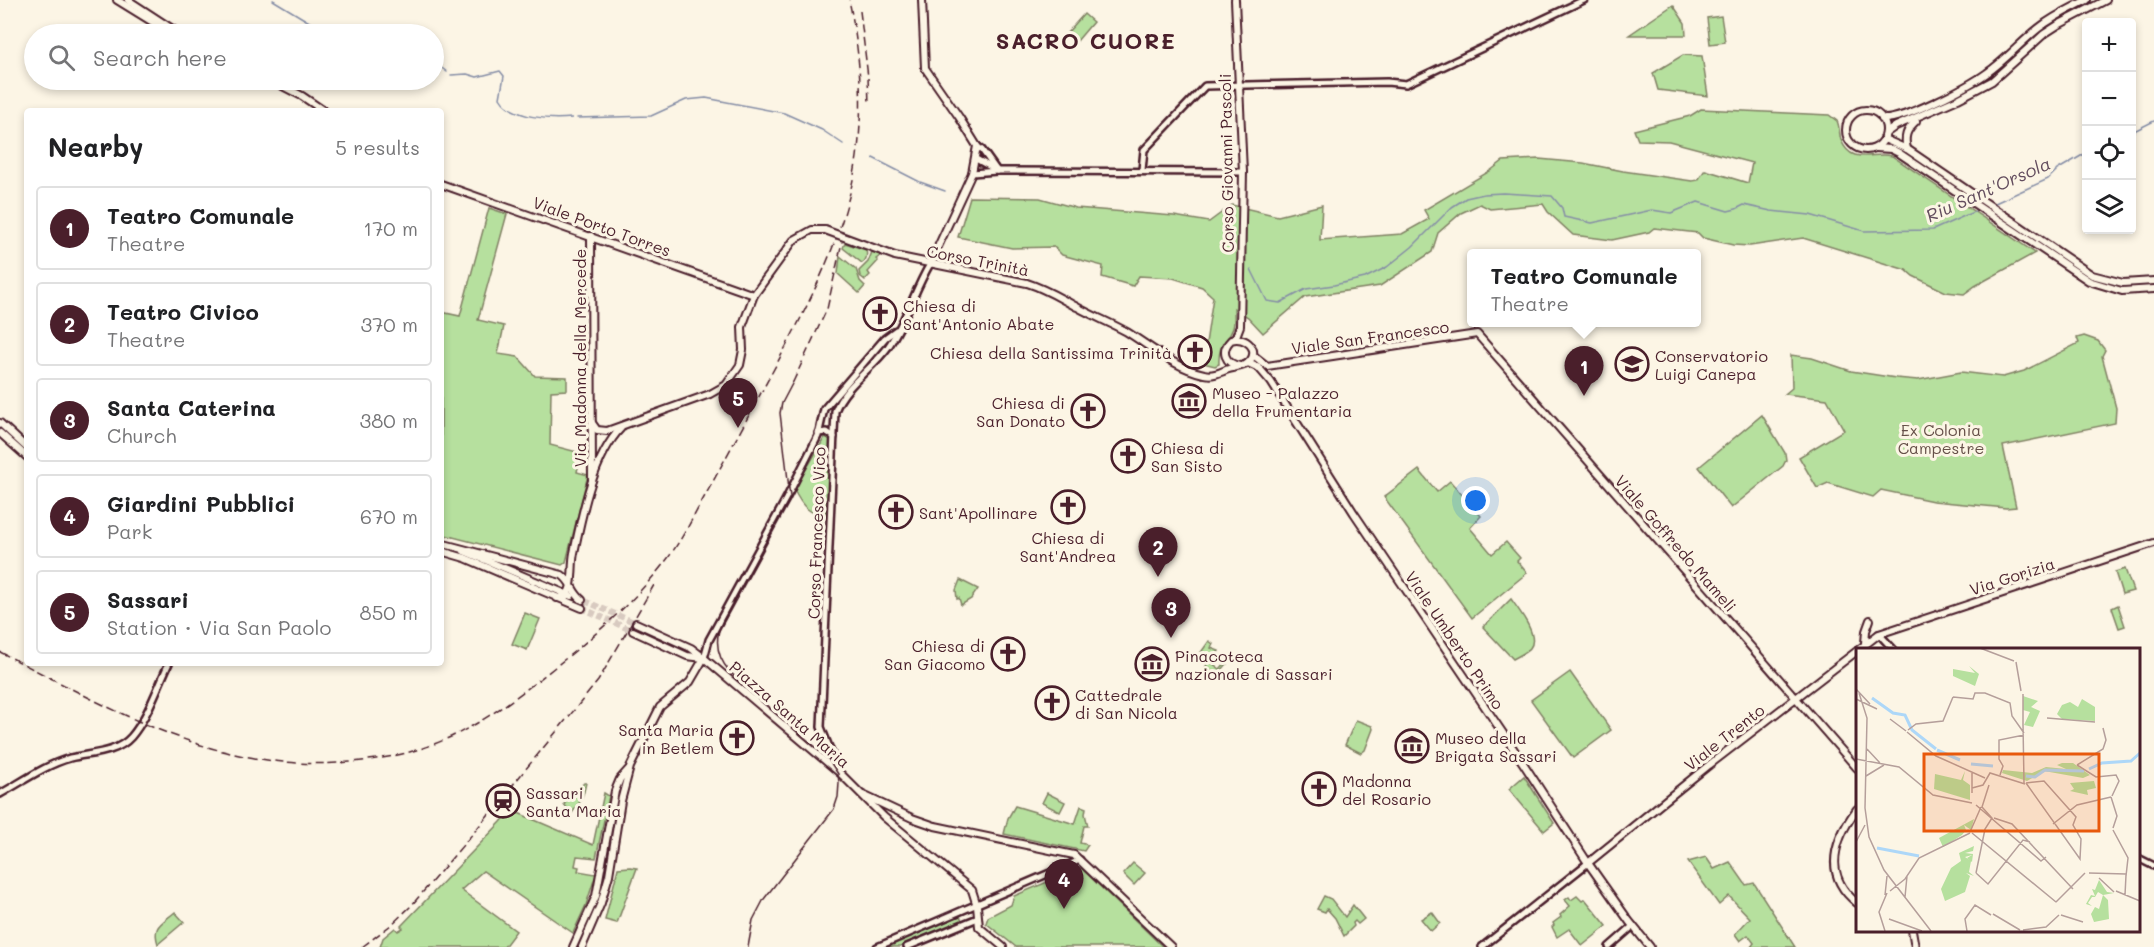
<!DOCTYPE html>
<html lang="en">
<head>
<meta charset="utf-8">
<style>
	body { margin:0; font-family:Mali,sans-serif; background:#f2f2f2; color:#202124 }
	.controls { position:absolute; right:18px; top:18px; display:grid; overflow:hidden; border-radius:6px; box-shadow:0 3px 9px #0003 }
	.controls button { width:54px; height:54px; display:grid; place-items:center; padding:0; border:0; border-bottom:2px solid #e0e0e0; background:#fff; color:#202124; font:30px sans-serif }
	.you { position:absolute; left:1476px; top:501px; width:21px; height:21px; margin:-15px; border:4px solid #fff; border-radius:50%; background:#1a73e8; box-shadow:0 0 0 9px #1a73e833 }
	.badge { display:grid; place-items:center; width:39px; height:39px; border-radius:50%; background:#4a1f2b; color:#fff; font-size:20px; font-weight:700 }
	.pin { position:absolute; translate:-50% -50px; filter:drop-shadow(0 2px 3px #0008) }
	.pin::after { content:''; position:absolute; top:32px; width:21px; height:18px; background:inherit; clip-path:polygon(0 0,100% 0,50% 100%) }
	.popup { position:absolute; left:1467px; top:249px; width:234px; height:78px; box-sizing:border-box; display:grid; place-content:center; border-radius:6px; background:#fff; filter:drop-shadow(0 2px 4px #0005); font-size:20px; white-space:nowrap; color:#757577 }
	.popup b { font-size:22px; color:#202124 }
	.popup::after { content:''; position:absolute; left:50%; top:100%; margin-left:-12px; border:12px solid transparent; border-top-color:#fff }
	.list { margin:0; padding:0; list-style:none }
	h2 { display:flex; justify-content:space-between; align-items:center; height:78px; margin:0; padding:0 24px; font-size:26px }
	h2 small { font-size:20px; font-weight:400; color:#757577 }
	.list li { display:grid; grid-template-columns:39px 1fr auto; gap:18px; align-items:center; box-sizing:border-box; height:84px; margin:0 12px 12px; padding:0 12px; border:2px solid #e0e0e0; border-radius:6px }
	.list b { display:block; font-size:22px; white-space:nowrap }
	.list p { margin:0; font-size:20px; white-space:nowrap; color:#757577 }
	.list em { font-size:20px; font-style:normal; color:#757577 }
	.icon { flex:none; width:33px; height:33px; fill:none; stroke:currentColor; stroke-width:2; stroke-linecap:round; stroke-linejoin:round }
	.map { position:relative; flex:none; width:2154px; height:947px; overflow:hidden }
	.search { position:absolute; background:#fff; box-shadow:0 3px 9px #0003; left:24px; top:24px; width:420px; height:66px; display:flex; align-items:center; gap:15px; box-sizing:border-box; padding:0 21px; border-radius:33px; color:#757577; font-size:22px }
	.panel { position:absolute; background:#fff; box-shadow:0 3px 9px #0003; left:24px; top:108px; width:420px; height:558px; border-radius:6px }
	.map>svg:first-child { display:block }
</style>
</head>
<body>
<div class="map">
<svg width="2154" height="947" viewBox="0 0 2154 947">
	<rect width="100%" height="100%" fill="#fcf5e5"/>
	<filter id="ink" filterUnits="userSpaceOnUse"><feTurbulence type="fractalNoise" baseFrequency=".0167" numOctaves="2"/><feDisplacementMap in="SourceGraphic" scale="12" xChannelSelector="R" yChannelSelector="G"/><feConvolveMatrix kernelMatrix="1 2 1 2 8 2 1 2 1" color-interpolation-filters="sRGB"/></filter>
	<g filter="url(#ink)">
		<g fill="#b6e09e" stroke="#808064" stroke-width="1.5">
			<polygon points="1673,5 1685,23 1686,35 1629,35"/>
			<polygon points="1084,14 1093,22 1077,41 1067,33"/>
			<polygon points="1721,16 1725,42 1710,44 1707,18"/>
			<polygon points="1683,55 1702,56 1708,96 1658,90 1653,73"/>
			<path d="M1701 109 1829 115 1837 121C1840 127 1839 134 1841 140 1852 167 1873 151 1892 156L2035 253 1975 286 1964 294 1946 292 1913 276 1906 270 1803 238 1750 246 1733 245 1703 238 1698 233 1654 228 1649 232 1612 240 1573 235 1548 212 1543 204 1490 209 1480 204 1461 213 1438 233 1432 252 1380 286 1305 297 1263 333 1248 317 1234 308C1234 315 1235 322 1233 328 1227 345 1218 342 1219 364L1215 366 1203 363 1213 297 1202 287 1173 278 1139 276 1133 286 1102 277 1103 266 1062 255 1054 247 1012 248 958 237 970 197 1040 198 1076 208 1174 216 1209 222 1232 205 1278 216 1322 205 1320 240 1402 234 1429 219 1424 210 1490 171 1503 161 1539 159 1583 163 1623 171 1692 181 1698 180 1705 170 1748 183 1752 163 1669 141 1638 140 1634 130 1690 116Z"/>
			<polygon points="489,208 507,214 478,320 504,326 498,354 518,357 535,376 567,377 567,390 551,391 550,445 581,453 577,472 588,475 566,562 562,565 441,534 441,312 460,316"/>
			<path d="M845 243 866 250C867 254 867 260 862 263L843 248Z"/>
			<polygon points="872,252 881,255 876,259 878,261 868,272 870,275 865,280 860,276 859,271 868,262"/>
			<polygon points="840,256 856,269 860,281 865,286 859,293 838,274"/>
			<polygon points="2084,336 2098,341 2105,350 2102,356 2116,408 2115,423 2003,446 2016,507 2006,508 1933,501 1881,490 1873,497 1828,483 1817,488 1799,457 1844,430 1827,399 1785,394 1792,388 1791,355 1812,358 1851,371 1896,378 1918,380 1961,372 2003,377 2024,371 2079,343 2077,338"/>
			<polygon points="1762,415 1785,453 1786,460 1783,466 1731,508 1699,467"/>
			<path d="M825 437 831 440 827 516C808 514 802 506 794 490Z"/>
			<polygon points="1419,470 1437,492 1450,481 1481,516 1470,528 1492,554 1506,542 1520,558 1517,561 1527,573 1472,618 1384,497"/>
			<polygon points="2125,569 2133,591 2122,594 2115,572"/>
			<polygon points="960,580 978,589 971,599 961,605 959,598 957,599 956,590"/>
			<path d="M1511 599C1518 609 1540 636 1530 648 1526 653 1518 656 1513 659L1483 627Z"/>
			<polygon points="2118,605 2125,626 2119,628 2112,608"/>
			<polygon points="525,613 540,619 527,650 512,644"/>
			<polygon points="1209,641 1213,644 1211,648 1219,651 1211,662 1220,669 1226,662 1227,664 1217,676 1213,672 1205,669 1207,664 1197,658"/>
			<polygon points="1570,672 1611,730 1573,758 1531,700"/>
			<polygon points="1356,720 1372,726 1373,729 1365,750 1361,753 1345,745"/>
			<polygon points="1524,776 1554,823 1544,831 1509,789"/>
			<path d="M584 783H586C584 795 580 805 571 814L564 804Z"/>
			<polygon points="604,793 609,796 596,858 577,856 575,866 579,867 578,871 596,874 586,905 573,933 483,871 461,890 516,931 504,947 380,947 383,938 395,928 398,931 403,928 401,926 501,822 511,810 593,845"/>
			<polygon points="1047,793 1065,802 1060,812 1042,803"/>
			<polygon points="1015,806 1075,824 1081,806 1086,808 1085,814 1088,826 1084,826 1080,843 1088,845 1084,851 1004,834 1008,818"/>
			<polygon points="1706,857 1714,869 1730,862 1746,885 1754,883 1795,947 1751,947 1754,943 1748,935 1740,941 1735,934 1750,918 1729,896 1719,905 1688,862"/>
			<polygon points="1133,863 1145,873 1134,885 1123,874"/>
			<polygon points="630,867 637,868 617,923 605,920 618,868"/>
			<polygon points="1078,869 1082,869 1163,947 1016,947 986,923 988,917 1011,905 1014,896"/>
			<polygon points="1324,896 1331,899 1345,917 1353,905 1364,919 1358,924 1355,921 1353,923 1354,926 1344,936 1335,918 1327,909 1325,912 1317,909"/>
			<polygon points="1577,896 1582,901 1585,899 1607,926 1582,946 1569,929 1557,937 1552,927 1554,925 1553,923 1561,917 1560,915 1570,906 1565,900 1569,897 1571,900"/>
			<path d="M175 912 184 922 158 944C152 926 161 924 175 912Z"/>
			<polygon points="1432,912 1440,923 1431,931 1421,919"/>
			<polygon points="960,916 963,922 900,947 884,947"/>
		</g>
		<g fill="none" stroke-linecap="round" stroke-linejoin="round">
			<g stroke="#858da6" stroke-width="1.5">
				<polyline points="273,0 329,34"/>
				<polyline points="434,62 447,72"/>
				<path d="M451 75 467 74 477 77 500 71 504 76 500 98C512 119 552 120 572 118"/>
				<polyline points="577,118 651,116 686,100 706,98 784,113 822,130 843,144"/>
				<polyline points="2132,132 2154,121"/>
				<polyline points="873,158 920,182 945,191"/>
				<polyline points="1993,204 2048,179 2057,170 2086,153"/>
				<polyline points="1251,269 1267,301 1280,303 1306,289 1334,285 1365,278 1387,267 1412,247 1452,207 1466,198 1484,194 1503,193 1552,196 1562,208 1564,217 1592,223 1652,210 1671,213 1698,202 1728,211 1736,209 1744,205 1771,211 1810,215 1864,231 1933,230 1980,209"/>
			</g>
			<g stroke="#d8cac0" stroke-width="6" stroke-dasharray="6 3" stroke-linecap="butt">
				<polyline points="585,601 636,623"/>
				<polyline points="582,608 633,631"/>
			</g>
			<g stroke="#4a1f2b" stroke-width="10">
				<g id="tertiary">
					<polyline points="977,146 982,150 997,171"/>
					<polyline points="976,159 996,170"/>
					<polyline points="1142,170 1144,150 1205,86 1387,82 1406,84 1584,0"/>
					<polyline points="972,173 997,171 1243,172"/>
					<polyline points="818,433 827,432 834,437"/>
					<polyline points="1879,634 1894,650"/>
					<polyline points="704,658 709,640 786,499 818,436 824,409 885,338 896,330"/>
					<path d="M839 772 821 727 835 411C845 385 872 369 888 347 906 321 914 291 930 264"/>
					<path d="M0 794C22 782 45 765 70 758 90 753 116 754 131 737 147 719 158 686 169 663"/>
					<polyline points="2138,858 2154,866"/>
					<polyline points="877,947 1080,860"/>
					<polyline points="907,947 978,918"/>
					<polyline points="1482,947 1588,863"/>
					<polyline points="1609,947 1633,926"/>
				</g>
			</g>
			<g stroke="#4a1f2b" stroke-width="10">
				<g id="secondary">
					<polyline points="117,0 172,34"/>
					<polyline points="128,0 180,34"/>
					<polyline points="922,0 925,68 959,117 977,146 972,173 930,264"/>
					<polyline points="271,80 302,96 324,111"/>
					<circle cx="1866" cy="130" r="20"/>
					<path d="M1882 119C1903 121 1969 86 1987 73 2006 60 2021 42 2039 28 2054 16 2070 9 2087 0"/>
					<polyline points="1886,133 1896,126 1958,99 1992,81 2044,34 2058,25 2106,0"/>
					<polyline points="1884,139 1907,149 2092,275 2123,283 2154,281"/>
					<polyline points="1876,148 1891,149 1899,153 2089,281 2122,291 2154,289"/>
					<path d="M1907 149C1904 137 1906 130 1916 121"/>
					<polyline points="441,184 754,295"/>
					<polyline points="591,236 592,480"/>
					<path d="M895 256 1027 283C1046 289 1060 298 1077 307 1093 316 1111 323 1127 332 1151 347 1176 368 1204 374 1212 376 1219 373 1226 370 1233 367 1243 367 1248 363 1262 350 1245 335 1231 340 1220 351 1225 364 1240 366"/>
					<polyline points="1235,339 1240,326 1243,172 1235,0"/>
					<polyline points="1253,355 1267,366 1477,334 1857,768"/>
					<polyline points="1248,363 1259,368 1271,382 1354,513 1523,763 1588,863 1629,921 1650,947"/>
					<polyline points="0,423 27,448"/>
					<polyline points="592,423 597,430 607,431 710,394 726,385 740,365 743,350 742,327 754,295 794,240 812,230 825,230"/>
					<polyline points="0,433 27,457"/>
					<path d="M444 544 562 575C572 582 572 592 582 600"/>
					<polyline points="441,551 465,558 582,608"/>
					<polyline points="464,551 571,596"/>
					<path d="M557 598 565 597C575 588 571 566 574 553 582 514 593 457 621 428"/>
					<polyline points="636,623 691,648 704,658 841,774 884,817 972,890 977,906 979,927 1003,947"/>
					<polyline points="633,631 687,656 703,658"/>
					<polyline points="1865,643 1866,631 1870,620"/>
					<polyline points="863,795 912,818 935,826 1074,855 1171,947"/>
					<path d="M1857 809C1834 840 1822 875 1857 903"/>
					<polyline points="1588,863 1709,765 1879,634 2154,543"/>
					<polyline points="1912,930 1915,947"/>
					<polyline points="573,947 596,896 615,791 620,779 628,770"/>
					<polyline points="582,947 601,903 609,875 621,801 630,767 660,707 690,682 704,658"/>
				</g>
			</g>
			<use href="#tertiary" stroke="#fcf5e5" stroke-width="5"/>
			<use href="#secondary" stroke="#fcf5e5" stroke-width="6"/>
			<path stroke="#4a1f2b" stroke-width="1.5" d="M748 947 753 920 764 899 834 809 838 797 839 783 838 774 829 760 730 672C717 657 714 640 722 622L790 497 780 413 782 403 793 382"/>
			<g stroke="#4a1f2b" stroke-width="1.5" stroke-dasharray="9 4.5" stroke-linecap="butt">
				<polyline points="860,11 868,77 869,104"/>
				<polyline points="793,382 827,309 842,242"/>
				<path d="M0 652C130 718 235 785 388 757 457 744 502 709 555 667 597 634 636 600 668 558 685 535 696 511 710 487 727 455 745 423 762 391 802 317 845 241 857 157 864 105 860 51 849 0"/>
				<polyline points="362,947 391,925 411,906 475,831 598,681 654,585"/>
			</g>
			<g stroke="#4a1f2b" stroke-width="10" stroke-linecap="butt">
				<polyline id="secondary-bridge" points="825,230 895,256"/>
			</g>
			<use href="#secondary-bridge" stroke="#fcf5e5" stroke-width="6"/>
		</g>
	</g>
	<defs>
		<g id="church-ring" transform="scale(1.725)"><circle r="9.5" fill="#fcf5e5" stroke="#4a1f2b" stroke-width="1.5"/><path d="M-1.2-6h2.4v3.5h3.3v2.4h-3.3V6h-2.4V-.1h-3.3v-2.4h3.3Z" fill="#4a1f2b"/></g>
		<g id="university-ring" transform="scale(1.725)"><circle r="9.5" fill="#fcf5e5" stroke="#4a1f2b" stroke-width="1.5"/><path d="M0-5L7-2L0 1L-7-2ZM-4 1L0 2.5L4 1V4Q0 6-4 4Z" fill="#4a1f2b"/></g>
		<g id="museum-ring" transform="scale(1.725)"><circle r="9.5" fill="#fcf5e5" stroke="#4a1f2b" stroke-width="1.5"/><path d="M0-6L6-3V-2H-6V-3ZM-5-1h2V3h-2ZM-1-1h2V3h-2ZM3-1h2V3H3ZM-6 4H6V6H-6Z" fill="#4a1f2b"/></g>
		<g id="station-ring" transform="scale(1.725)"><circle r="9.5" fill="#fcf5e5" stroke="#4a1f2b" stroke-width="1.5"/><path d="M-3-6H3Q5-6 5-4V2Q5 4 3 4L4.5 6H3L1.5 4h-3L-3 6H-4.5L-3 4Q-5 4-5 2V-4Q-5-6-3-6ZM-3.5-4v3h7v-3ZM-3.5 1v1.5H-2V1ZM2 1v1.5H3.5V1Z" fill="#4a1f2b"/></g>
	</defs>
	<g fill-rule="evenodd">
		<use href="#church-ring" x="880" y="314"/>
		<use href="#church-ring" x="1195" y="352"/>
		<use href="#university-ring" x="1632" y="364"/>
		<use href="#museum-ring" x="1189" y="401"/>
		<use href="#church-ring" x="1088" y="411"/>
		<use href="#church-ring" x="1128" y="456"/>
		<use href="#church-ring" x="1068" y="507"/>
		<use href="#church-ring" x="896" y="512"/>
		<use href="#church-ring" x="1008" y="654"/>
		<use href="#museum-ring" x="1152" y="664"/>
		<use href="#church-ring" x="1052" y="703"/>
		<use href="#church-ring" x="737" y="738"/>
		<use href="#museum-ring" x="1412" y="746"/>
		<use href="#church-ring" x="1319" y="789"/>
		<use href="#station-ring" x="503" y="801"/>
	</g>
	<g text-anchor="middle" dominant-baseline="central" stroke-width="6" stroke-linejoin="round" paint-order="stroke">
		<g font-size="16" fill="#4a1f2b" stroke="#fcf5e5">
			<text transform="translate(1226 163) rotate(-91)">Corso Giovanni Pascoli</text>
			<text transform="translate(602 226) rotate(20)">Viale Porto Torres</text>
			<text transform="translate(978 260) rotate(11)">Corso Trinità</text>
			<text transform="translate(1370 337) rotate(-8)">Viale San Francesco</text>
			<text transform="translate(579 358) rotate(-90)">Via Madonna della Mercede</text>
			<text transform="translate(816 533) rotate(-88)">Corso Francesco Vico</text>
			<text transform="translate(1676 543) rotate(49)">Viale Goffredo Mameli</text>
			<text transform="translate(2012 576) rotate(-18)">Via Gorizia</text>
			<text transform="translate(1455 640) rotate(56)">Viale Umberto Primo</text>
			<text transform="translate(790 714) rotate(41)">Piazza Santa Maria</text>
			<text transform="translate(1724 737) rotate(-38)">Viale Trento</text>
		</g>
		<g font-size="16" fill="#4a1f2b" stroke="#fcf5e5" text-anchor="start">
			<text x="903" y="305">Chiesa di<tspan x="903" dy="18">Sant'Antonio Abate</tspan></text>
			<text x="1172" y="352" text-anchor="end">Chiesa della Santissima Trinità</text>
			<text x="1655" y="355">Conservatorio<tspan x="1655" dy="18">Luigi Canepa</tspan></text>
			<text x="1212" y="392">Museo - Palazzo<tspan x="1212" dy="18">della Frumentaria</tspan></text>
			<text x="1065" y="402" text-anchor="end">Chiesa di<tspan x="1065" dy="18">San Donato</tspan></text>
			<text x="1151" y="447">Chiesa di<tspan x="1151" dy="18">San Sisto</tspan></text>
			<text x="919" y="512">Sant'Apollinare</text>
			<text x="1068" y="537" text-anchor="middle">Chiesa di<tspan x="1068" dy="18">Sant'Andrea</tspan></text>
			<text x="985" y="645" text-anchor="end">Chiesa di<tspan x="985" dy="18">San Giacomo</tspan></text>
			<text x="1175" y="655">Pinacoteca<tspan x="1175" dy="18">nazionale di Sassari</tspan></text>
			<text x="1075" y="694">Cattedrale<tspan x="1075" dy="18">di San Nicola</tspan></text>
			<text x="714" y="729" text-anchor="end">Santa Maria<tspan x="714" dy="18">in Betlem</tspan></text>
			<text x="1435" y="737">Museo della<tspan x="1435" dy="18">Brigata Sassari</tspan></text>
			<text x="1342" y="780">Madonna<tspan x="1342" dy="18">del Rosario</tspan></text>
			<text x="526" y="792">Sassari<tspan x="526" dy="18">Santa Maria</tspan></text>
		</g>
		<g font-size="16" fill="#654f48" stroke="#fcf5e5">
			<text x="1941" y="429">Ex Colonia<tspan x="1941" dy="18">Campestre</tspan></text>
		</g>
		<g font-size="18" font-style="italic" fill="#634d5e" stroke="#fcf5e5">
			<text transform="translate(1988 189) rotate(-24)">Riu Sant'Orsola</text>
		</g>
		<g font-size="22" font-weight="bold" letter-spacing="1.5" fill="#4a1f2b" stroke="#fcf5e5">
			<text x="1086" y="40">SACRO CUORE</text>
		</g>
	</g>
	<g transform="translate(1856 648)">
		<rect width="284" height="284" fill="#fcf5e5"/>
		<path d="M113 18 123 26 119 38 97 28V21L119 25ZM167 48 182 53 175 59 184 63 177 79 168 77 174 64 167 62ZM226 51 239 59V73L206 71 201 66 206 57 214 54 222 59ZM206 115H217L234 127 227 130 188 123 171 133 146 125 147 122 176 125 190 119 210 121 201 117ZM109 123 107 132 114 137V152L78 141 79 126 105 132ZM238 133 240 140 231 142 232 147 214 143 218 141 214 135ZM118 171 115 182 108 177 110 182 106 187 87 199 83 190ZM118 198 117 203 109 205 117 206 116 214 111 210 116 207 109 209 115 213 113 224 118 228 110 225 114 228 109 244 89 253 85 241 95 220 105 213 103 205ZM243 232 251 244 258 245 247 247 252 252 253 271 238 274 235 266 239 259 243 261 247 247 242 244 239 249H236L232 255 236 258 230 256 235 247 239 248 236 241 239 242Z" fill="#b6e09e"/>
		<path fill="none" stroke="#add7f8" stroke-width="3" d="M16 50 37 65 49 67 56 82 80 101M81 102 104 112M115 116 137 118M233 121 246 115 275 113 284 105M170 128 179 129 189 122 228 123M21 200 63 208"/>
		<path fill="none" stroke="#b59f9b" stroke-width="1.5" d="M124 0 158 13M160 14 165 43M0 41 14 56M3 45 11 70 9 160 13 189 28 222 75 283M97 49 117 51 119 45H129L154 55 156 68 168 85M0 51 21 61M191 70 239 74M34 71 50 83M167 76 168 135M167 78V46M52 82 60 76 87 73 97 49M51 84 80 108 129 130M11 101 24 115M0 111 43 119 77 147 116 155M221 117 240 129 260 127 263 133 256 148M221 117 247 101 250 92 247 80M116 125V145M144 127 147 118 143 111V92L168 87M10 128 28 117M170 135 224 211 225 191 217 177 220 169 188 133 170 135M116 140 127 137 134 125 169 136M255 149 261 168 257 180M120 157 185 213 190 209M138 170 156 176 217 241M197 176 221 157 255 149M257 182 272 210 270 228M114 184 125 159M116 185 200 254M0 194 9 177M120 225 129 181 136 170 126 159 133 137M120 225 132 236 167 192 174 194M233 225 270 226M243 230 258 244M34 243 49 231 63 210 114 185M260 243 284 253M29 247 31 228M269 247 270 227M49 249 51 228M200 254 229 225M137 266 164 282M205 267 227 274M33 271 66 283M167 282 190 279 203 267M29 283 23 264 31 245M111 283 109 271 119 257 135 267"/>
		<path fill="#e8590c" fill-opacity="0.15" stroke="#e8590c" stroke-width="3" d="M68 106H243V183H68Z"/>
		<rect width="284" height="284" fill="none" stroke="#4a1f2b" stroke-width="3"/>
	</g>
</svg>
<div class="controls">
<button>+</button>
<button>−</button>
<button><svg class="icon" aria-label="locate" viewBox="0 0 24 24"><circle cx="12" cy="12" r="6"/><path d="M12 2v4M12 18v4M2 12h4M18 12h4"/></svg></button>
<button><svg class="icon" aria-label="layers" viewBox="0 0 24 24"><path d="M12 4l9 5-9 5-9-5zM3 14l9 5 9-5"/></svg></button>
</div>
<div class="you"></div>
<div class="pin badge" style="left:1584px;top:396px">1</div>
<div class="popup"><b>Teatro Comunale</b>Theatre</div>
<div class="pin badge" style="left:1158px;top:577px">2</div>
<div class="pin badge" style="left:1171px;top:638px">3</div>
<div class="pin badge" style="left:1064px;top:909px">4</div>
<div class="pin badge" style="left:738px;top:428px">5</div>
<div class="search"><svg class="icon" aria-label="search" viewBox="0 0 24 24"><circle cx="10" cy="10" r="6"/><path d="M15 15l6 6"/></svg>Search here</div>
<section class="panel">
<h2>Nearby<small>5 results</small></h2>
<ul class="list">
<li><span class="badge">1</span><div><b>Teatro Comunale</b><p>Theatre</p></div><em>170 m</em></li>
<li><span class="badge">2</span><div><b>Teatro Civico</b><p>Theatre</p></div><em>370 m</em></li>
<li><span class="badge">3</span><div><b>Santa Caterina</b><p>Church</p></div><em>380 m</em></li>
<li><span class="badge">4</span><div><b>Giardini Pubblici</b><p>Park</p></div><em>670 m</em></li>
<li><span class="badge">5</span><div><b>Sassari</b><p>Station · Via San Paolo</p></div><em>850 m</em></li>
</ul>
</section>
</div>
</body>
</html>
